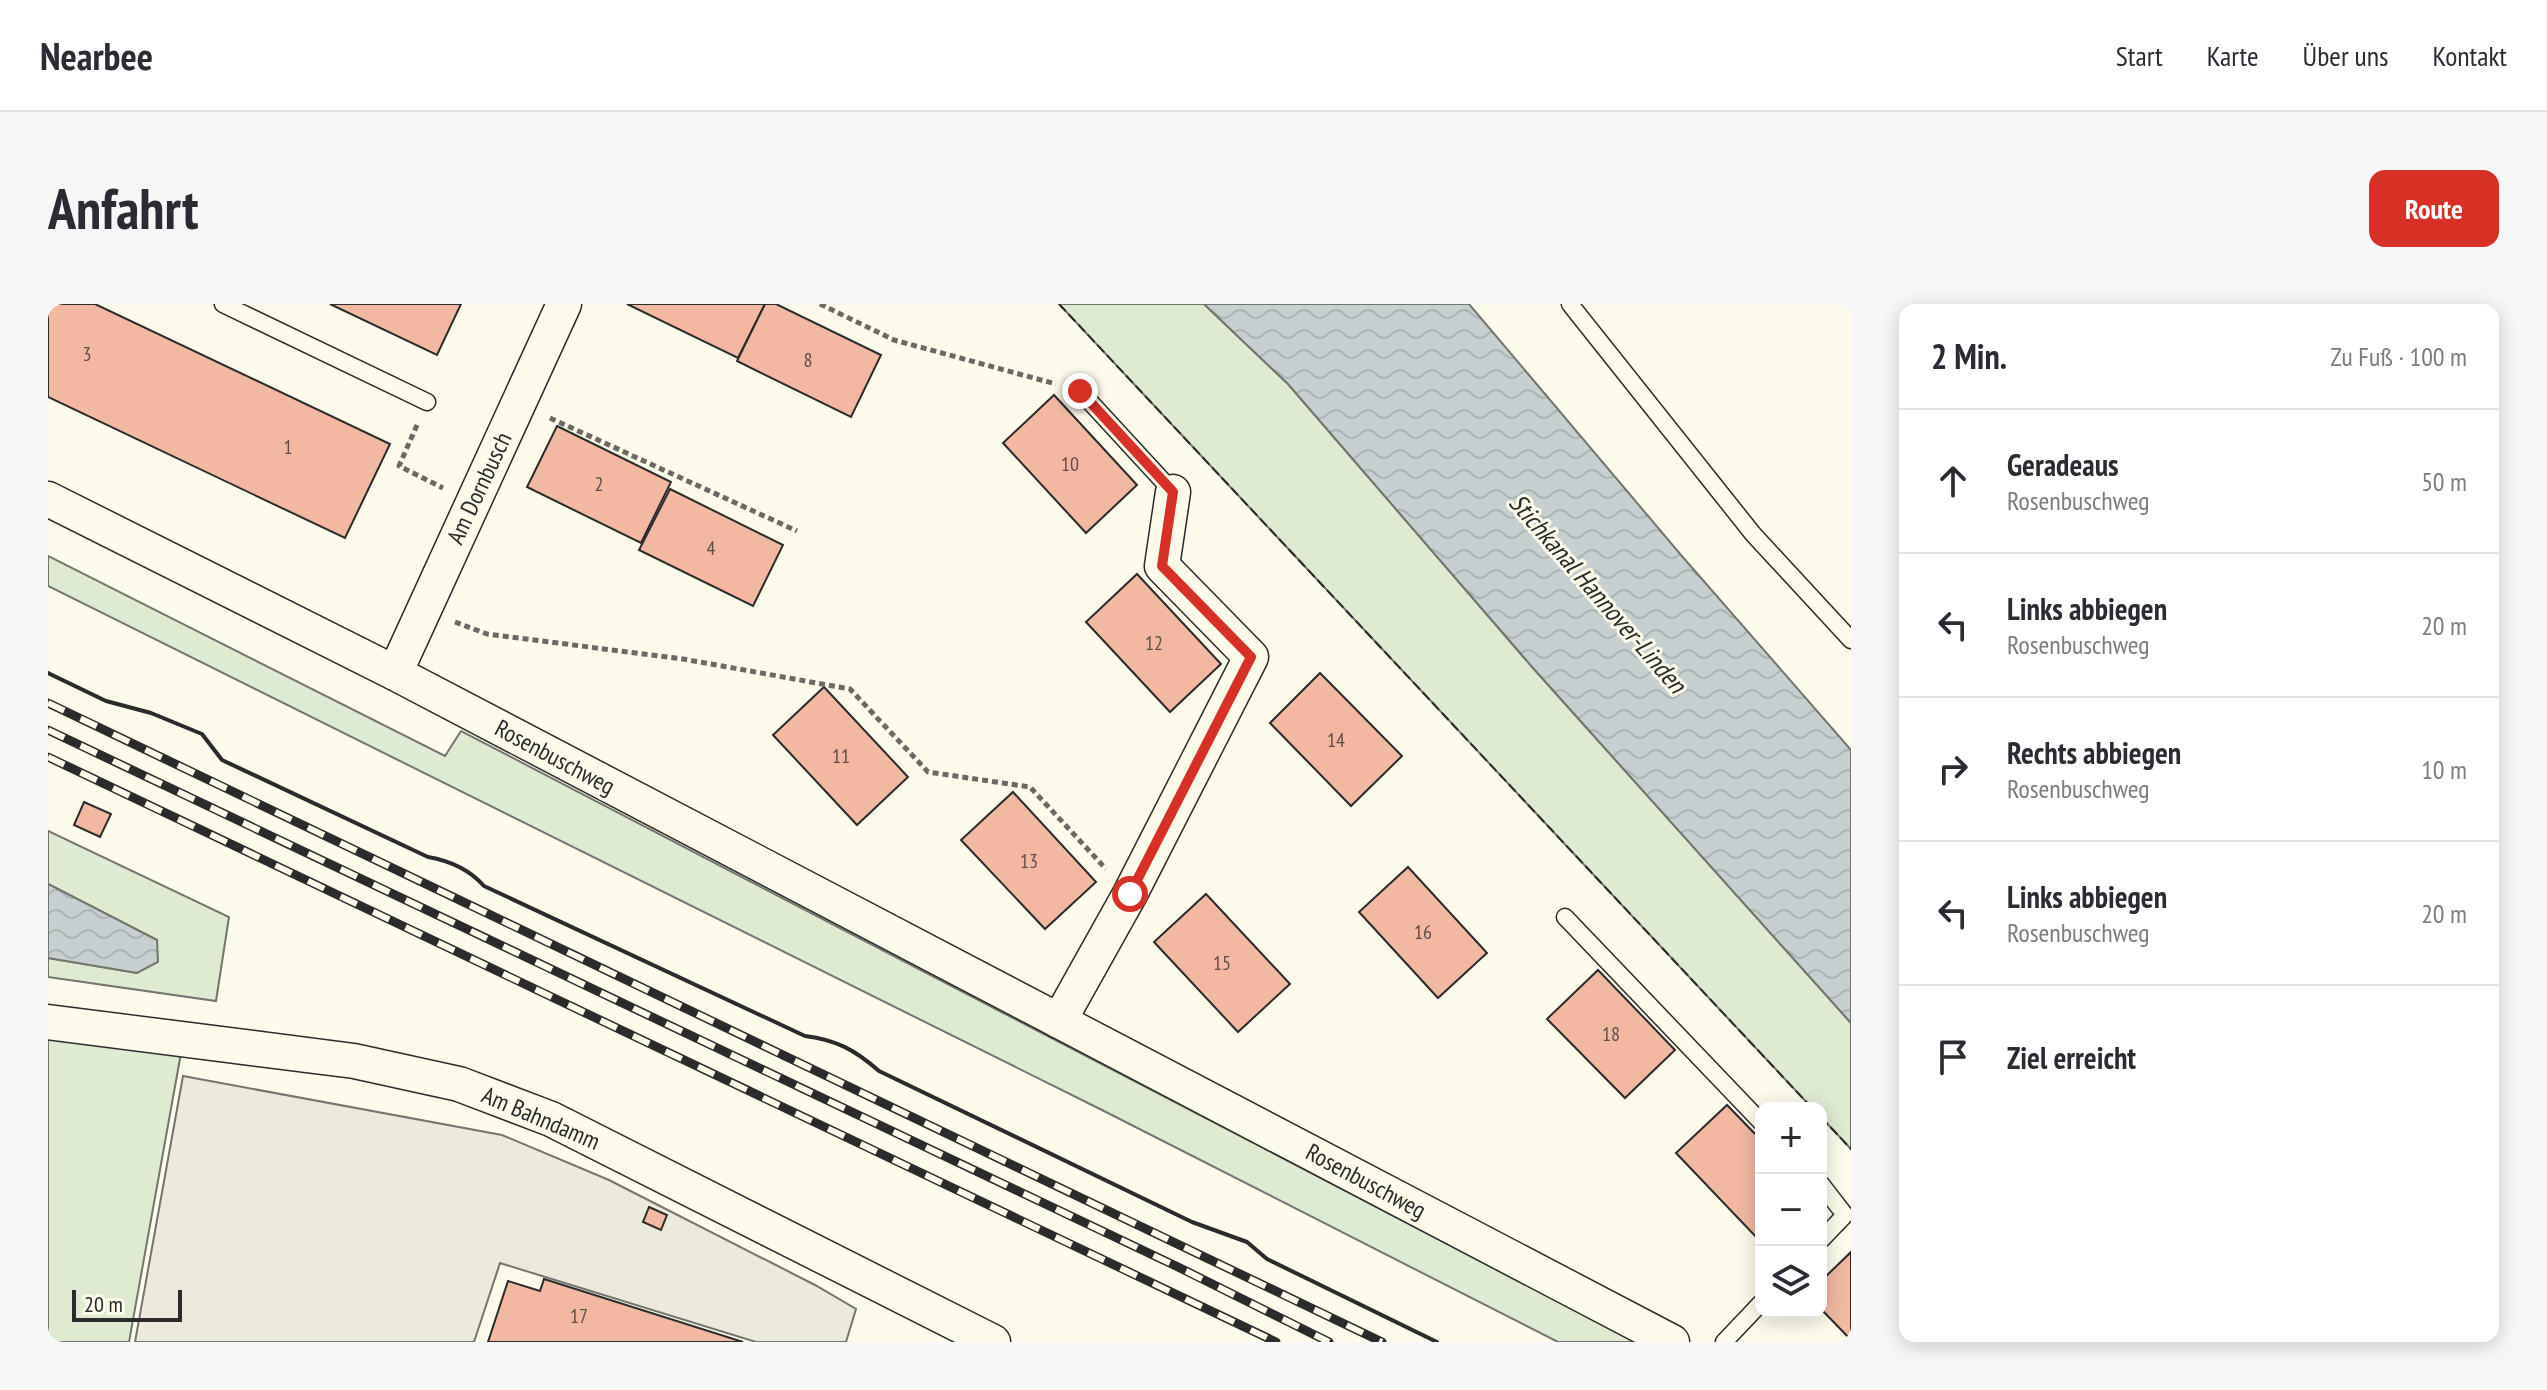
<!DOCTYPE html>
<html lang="de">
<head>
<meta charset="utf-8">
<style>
	body { margin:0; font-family:"PT Sans Narrow",sans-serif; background:#f7f7f7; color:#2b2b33 }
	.controls { position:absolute; right:24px; bottom:24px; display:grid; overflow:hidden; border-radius:16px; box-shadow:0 4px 20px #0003 }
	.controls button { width:72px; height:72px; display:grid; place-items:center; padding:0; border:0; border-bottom:2px solid #e1e1e2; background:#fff; color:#2b2b33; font:40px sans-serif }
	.scale { position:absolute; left:24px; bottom:20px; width:110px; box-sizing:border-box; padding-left:8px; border:4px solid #2b2b2b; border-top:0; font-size:22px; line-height:28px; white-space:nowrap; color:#2b2b2b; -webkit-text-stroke:6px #fdfbea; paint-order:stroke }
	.stop { position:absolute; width:24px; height:24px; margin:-18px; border:6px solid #d93025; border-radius:50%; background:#fff }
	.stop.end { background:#d93025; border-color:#fff; box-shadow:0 2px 8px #0008 }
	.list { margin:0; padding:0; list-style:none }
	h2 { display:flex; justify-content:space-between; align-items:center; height:104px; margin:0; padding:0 32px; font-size:34px }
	h2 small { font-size:26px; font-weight:400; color:#7c7c81 }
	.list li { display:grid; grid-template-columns:52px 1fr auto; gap:24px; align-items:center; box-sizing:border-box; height:144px; padding:0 32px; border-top:2px solid #e1e1e2 }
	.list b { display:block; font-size:30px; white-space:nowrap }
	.list p { margin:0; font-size:26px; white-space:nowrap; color:#7c7c81 }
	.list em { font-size:26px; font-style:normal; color:#7c7c81 }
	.icon { flex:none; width:44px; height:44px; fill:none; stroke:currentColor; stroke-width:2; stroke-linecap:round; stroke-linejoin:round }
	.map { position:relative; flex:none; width:1803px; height:1038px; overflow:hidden; border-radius:16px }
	header { display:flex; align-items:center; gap:48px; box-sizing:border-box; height:112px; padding:0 40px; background:#fff; border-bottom:2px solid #e1e1e2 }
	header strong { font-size:38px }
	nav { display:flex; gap:44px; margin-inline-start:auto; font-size:28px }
	.intro { display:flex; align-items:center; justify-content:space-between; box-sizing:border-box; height:192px; padding:0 48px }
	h1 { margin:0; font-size:56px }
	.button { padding:20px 36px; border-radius:16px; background:#d93025; color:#fff; font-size:28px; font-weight:700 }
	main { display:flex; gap:48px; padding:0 48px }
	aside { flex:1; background:#fff; border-radius:16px; box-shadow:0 4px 20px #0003 }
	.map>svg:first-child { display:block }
</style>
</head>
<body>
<header>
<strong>Nearbee</strong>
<nav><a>Start</a><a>Karte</a><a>Über uns</a><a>Kontakt</a></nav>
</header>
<div class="intro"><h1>Anfahrt</h1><a class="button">Route</a></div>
<main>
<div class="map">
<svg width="1803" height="1038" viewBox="0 0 1803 1038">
	<defs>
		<pattern id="water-waves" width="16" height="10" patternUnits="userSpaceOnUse" patternTransform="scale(2)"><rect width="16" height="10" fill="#c7d0d0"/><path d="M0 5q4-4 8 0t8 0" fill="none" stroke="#abb3b3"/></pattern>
	</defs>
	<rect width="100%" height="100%" fill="#fdfbea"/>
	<g fill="#deebd1" stroke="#74746e" stroke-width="2">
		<polygon points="1011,0 1156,0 1240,80 1485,364 1803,719 1803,845 1773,813 1773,804 1764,804"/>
		<polygon points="0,252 397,452 413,427 1588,1038 1510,1038 1054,806 0,282"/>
		<polygon points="0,527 181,613 168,697 0,673 0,654 89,669 109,636 0,580"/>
		<polygon points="0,730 133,749 81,1038 0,1038"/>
	</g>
	<polygon fill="#eceadb" stroke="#74746e" stroke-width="2" points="135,772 454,831 561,876 767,981 808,1005 798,1038 708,1038 452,959 426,1038 87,1038"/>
	<g fill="url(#water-waves)" stroke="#74746e" stroke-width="2">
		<polygon points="1156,0 1421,0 1633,251 1803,446 1803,719 1485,364 1240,80"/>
		<polygon points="0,580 109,636 110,658 89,669 0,654"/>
	</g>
	<g fill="#f2b8a0" stroke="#2b2b2b" stroke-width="2">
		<polygon points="0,0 47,0 342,140 297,234 0,93"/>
		<polygon points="282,0 413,0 389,51"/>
		<polygon points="579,0 717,0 690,54"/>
		<polygon points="717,0 728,0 833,51 803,113 689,57"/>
		<polygon points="1006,91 1089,181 1038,229 955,139"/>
		<polygon points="509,122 623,178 593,239 479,183"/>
		<polygon points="622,185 735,241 705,302 591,246"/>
		<polygon points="1089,270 1173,360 1122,408 1038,318"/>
		<polygon points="1272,369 1354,452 1303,502 1222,419"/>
		<polygon points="776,383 860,473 809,521 725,431"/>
		<polygon points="965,488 1048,578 997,625 913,536"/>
		<polygon points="36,498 63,510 52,533 26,521"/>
		<polygon points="1360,563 1439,649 1390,694 1311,608"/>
		<polygon points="1158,590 1242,680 1190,728 1106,638"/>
		<polygon points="1550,666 1627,746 1577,794 1499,715"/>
		<polygon points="1679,801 1713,836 1713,931 1710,935 1628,849"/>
		<polygon points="601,903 619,911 613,926 595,918"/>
		<polygon points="1803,948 1803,1036 1773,1005 1773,977"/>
		<polygon points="496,975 695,1038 440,1038 460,977 492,987"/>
	</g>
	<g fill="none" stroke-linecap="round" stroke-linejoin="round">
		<g stroke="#2b2b2b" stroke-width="19">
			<g id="service">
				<polyline points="175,0 379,98"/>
				<polyline points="1522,0 1705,230 1803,336"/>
				<polyline points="1032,87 1125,188"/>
				<polyline points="1517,613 1713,818"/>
				<polyline points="1773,880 1797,911 1773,936"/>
				<polyline points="1676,1038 1713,999"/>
			</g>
		</g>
		<g stroke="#2b2b2b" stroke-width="37">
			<g id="minor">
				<polyline points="0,195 347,369 1624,1038"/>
				<polyline points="347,369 516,0"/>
				<polyline points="1011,717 1082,590 1203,353 1114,262 1125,188"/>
				<polyline points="0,718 306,757 411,780 503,815 945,1038"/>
			</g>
		</g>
		<g stroke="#6a6964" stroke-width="5" stroke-dasharray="6 4" stroke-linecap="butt">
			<polyline points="772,0 846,36 1008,80"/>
			<polyline points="502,114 749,227"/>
			<polyline points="369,121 351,162 395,184"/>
			<polyline points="407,318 439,330 635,355 802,385 880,468 982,483 1058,565"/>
		</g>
		<use href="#service" stroke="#fdfbea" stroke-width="16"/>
		<use href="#minor" stroke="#fdfbea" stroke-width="34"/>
		<g stroke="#2b2b2b" stroke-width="9">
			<g id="rail">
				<polyline points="0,399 1334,1038"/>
				<polyline points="0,426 1130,963 1281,1038"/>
				<polyline points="0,453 1228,1038"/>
			</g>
		</g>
		<use href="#rail" stroke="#fdfbea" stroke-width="6" stroke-dasharray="18" stroke-linecap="butt"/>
		<g stroke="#2b2b2b" stroke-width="2" stroke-dasharray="10 4" stroke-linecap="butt">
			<polyline points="1011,0 1764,804"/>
			<polyline points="1773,813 1803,845"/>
		</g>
		<path stroke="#2b2b2b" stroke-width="4" d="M0 369 58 397 103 409 154 430 174 456 380 553C403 557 421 565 436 582L757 732C789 736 807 746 831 767L1144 918 1199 938 1219 955 1389 1038"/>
	</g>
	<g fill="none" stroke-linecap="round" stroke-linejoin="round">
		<polyline stroke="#d93025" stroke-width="10" points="1032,87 1125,188 1114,262 1203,353 1082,590"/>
	</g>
	<g text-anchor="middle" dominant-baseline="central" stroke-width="6" stroke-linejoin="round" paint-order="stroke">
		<g font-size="20" fill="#5d4e48">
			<text x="39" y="50">3</text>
			<text x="760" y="56">8</text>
			<text x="240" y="143">1</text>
			<text x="1022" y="160">10</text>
			<text x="551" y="180">2</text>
			<text x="663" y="244">4</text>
			<text x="1106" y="339">12</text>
			<text x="1288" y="436">14</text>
			<text x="793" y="452">11</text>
			<text x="981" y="557">13</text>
			<text x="1375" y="628">16</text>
			<text x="1174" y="659">15</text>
			<text x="1563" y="730">18</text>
			<text x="531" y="1012">17</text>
		</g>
		<g font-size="24" fill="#2b2b2b" stroke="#fdfbea">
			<text transform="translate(431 184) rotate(-65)">Am Dornbusch</text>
			<text transform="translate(507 453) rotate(28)">Rosenbuschweg</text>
			<text transform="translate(493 814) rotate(23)">Am Bahndamm</text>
			<text transform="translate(1318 877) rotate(28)">Rosenbuschweg</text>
		</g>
		<g font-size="26" font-style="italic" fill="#2b2b2b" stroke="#fdfbea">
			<text transform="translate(1550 289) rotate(49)">Stichkanal Hannover-Linden</text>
		</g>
	</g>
</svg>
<div class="controls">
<button>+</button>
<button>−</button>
<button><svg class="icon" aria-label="layers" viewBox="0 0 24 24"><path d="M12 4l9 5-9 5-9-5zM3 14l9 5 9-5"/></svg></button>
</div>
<div class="scale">20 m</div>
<div class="stop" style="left:1082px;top:590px"></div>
<div class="stop end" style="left:1032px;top:87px"></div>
</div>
<aside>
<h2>2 Min.<small>Zu Fuß · 100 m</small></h2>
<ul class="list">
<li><svg class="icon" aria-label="ahead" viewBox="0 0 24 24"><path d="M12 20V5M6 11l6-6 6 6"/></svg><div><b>Geradeaus</b><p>Rosenbuschweg</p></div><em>50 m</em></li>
<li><svg class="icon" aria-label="left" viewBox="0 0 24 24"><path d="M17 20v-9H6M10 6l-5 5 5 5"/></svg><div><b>Links abbiegen</b><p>Rosenbuschweg</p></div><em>20 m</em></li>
<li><svg class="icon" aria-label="right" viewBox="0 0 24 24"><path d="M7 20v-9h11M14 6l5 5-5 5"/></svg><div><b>Rechts abbiegen</b><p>Rosenbuschweg</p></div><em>10 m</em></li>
<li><svg class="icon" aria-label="left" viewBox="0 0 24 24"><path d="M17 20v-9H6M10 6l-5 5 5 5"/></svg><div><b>Links abbiegen</b><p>Rosenbuschweg</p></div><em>20 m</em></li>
<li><svg class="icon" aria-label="arrive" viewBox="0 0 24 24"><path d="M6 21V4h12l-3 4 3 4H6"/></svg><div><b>Ziel erreicht</b></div></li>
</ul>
</aside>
</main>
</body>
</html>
